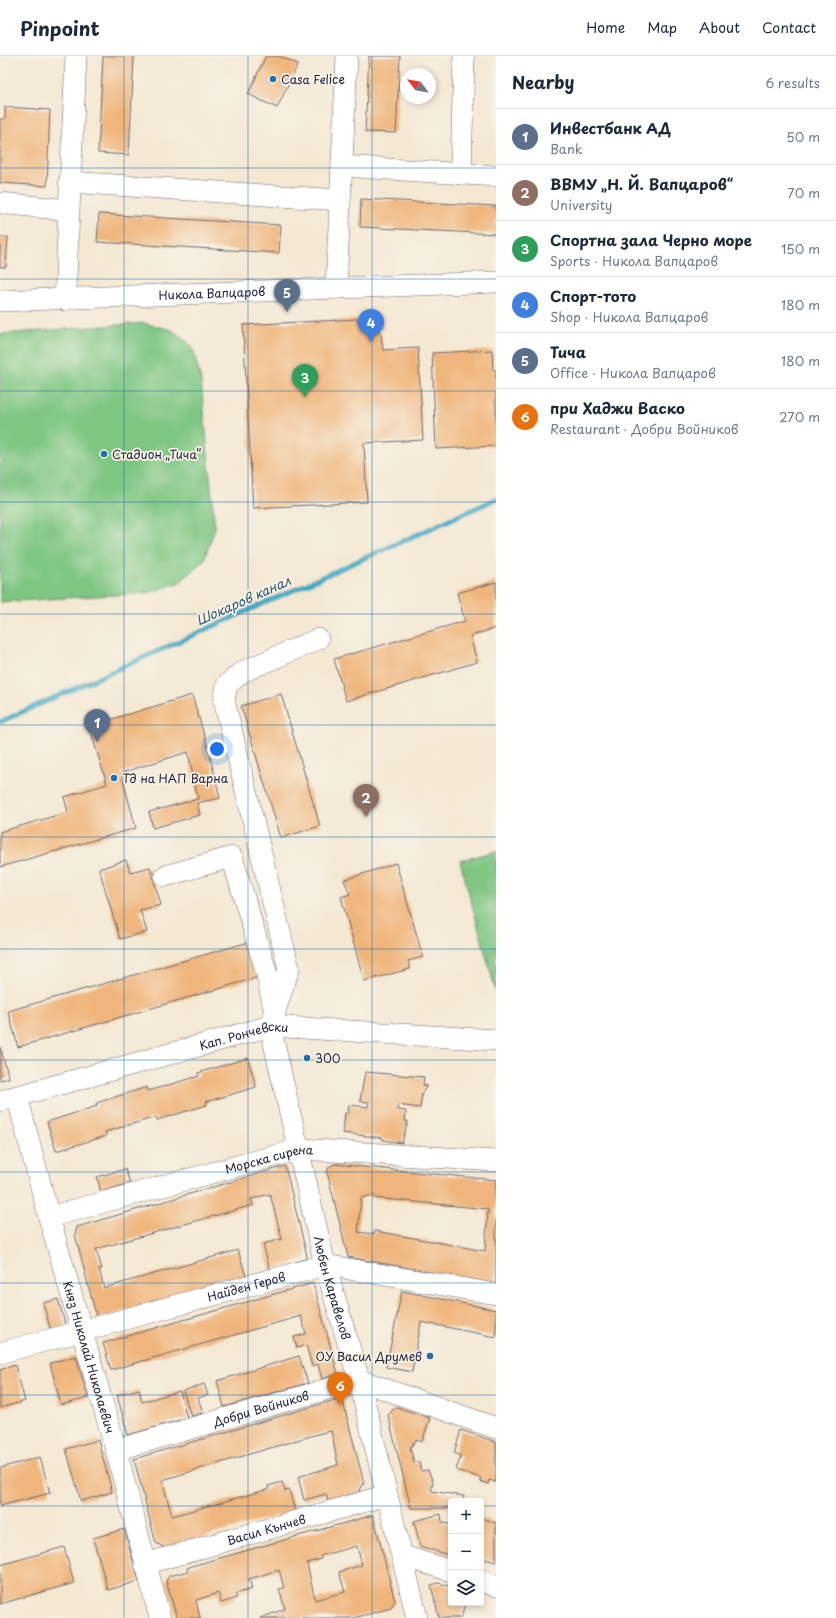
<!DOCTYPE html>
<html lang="en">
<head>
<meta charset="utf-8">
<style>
	body { margin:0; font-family:"Playpen Sans",sans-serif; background:#f6f6f7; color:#1f2937 }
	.controls { position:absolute; right:12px; bottom:12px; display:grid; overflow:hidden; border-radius:4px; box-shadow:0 2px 6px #0003 }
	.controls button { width:36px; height:36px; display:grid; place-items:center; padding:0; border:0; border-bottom:1px solid #e0e1e3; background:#fff; color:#1f2937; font:20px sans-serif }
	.compass { position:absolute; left:400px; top:12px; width:36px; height:36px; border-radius:50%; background:#fff; box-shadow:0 2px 6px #0003; rotate:301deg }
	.you { position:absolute; left:217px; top:693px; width:14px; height:14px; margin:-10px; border:3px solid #fff; border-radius:50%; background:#1a73e8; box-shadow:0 0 0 6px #1a73e833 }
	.badge { display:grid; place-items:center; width:26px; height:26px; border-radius:50%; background:#1f6fb2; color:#fff; font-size:13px; font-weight:700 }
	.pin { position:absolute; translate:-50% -33px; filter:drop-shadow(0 1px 2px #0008) }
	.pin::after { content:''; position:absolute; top:21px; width:14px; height:12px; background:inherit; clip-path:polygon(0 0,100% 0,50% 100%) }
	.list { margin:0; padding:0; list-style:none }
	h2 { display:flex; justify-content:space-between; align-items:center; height:52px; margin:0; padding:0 16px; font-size:17px }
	h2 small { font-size:13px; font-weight:400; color:#747a83 }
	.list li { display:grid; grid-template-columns:26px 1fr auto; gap:12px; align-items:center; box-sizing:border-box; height:56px; padding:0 16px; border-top:1px solid #e0e1e3 }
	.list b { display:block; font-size:15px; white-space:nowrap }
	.list p { margin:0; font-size:13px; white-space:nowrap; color:#747a83 }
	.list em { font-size:13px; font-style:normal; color:#747a83 }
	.icon { flex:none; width:22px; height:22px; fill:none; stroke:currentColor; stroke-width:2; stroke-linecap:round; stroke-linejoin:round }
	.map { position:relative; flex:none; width:496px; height:1562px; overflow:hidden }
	header { display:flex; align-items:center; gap:24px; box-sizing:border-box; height:56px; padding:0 20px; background:#fff; border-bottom:1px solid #e0e1e3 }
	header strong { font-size:19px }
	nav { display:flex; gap:22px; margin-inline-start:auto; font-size:14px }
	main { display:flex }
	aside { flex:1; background:#fff }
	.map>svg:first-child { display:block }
</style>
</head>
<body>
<header>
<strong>Pinpoint</strong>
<nav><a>Home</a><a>Map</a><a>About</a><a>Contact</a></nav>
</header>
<main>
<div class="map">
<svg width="496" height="1562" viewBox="0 0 496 1562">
	<rect width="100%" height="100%" fill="#f7f3e8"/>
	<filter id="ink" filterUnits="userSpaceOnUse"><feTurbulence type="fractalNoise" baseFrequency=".025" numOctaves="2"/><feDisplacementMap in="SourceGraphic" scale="8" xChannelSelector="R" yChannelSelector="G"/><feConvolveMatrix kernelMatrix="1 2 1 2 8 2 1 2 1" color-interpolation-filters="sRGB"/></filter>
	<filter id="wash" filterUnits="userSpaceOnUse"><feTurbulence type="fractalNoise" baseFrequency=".012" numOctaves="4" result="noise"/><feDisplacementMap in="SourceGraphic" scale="16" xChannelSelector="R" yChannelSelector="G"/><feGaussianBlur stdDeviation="0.9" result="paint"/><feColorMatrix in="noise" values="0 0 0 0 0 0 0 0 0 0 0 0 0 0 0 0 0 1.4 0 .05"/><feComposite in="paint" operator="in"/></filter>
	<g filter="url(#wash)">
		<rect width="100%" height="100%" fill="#f4e8d3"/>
		<g fill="#7ec682" stroke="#50745e">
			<polygon points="143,267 172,274 192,290 201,324 215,472 204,504 179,527 147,537 0,546 0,278"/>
			<polygon points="496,795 496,936 460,805"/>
		</g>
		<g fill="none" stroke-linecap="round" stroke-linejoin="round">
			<polyline stroke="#42a8c2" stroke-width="5" points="0,666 496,443"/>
		</g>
		<g id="blocks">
			<g fill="#f0b57b" fill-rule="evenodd">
				<polygon points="103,0 134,0 129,99 98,97"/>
				<polygon points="266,0 279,0 298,8 277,52 248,38"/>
				<polygon points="369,0 400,0 396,77 365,76"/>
				<polygon points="5,51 50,54 47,130 0,127 0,63 5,63"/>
				<polygon points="361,143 496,150 496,178 360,171"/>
				<polygon points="99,158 281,169 279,197 97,186"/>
				<polygon points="0,181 8,181 6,211 0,211"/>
				<polygon points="358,263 358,266 368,265 381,278 383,294 418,292 423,384 364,387 367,446 253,452 243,269"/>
				<polygon points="492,294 493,314 496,314 496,390 436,393 432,297"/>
				<polygon points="496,526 496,572 470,580 477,606 346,645 334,603 465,565 457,537"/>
				<polygon points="281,638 320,770 281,782 241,650"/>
				<polygon points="192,639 208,692 220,742 197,747 200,759 153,772 149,756 198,743 188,696 121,717 136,772 0,811 0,776 68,756 64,741 107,728 89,670"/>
				<polygon points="126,804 130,816 150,811 161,849 140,854 147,876 120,883 99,813"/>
				<polygon points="396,807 423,901 408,905 410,913 364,925 341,841 350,838 344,824"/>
				<polygon points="249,886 259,921 18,991 8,955"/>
				<polygon points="0,991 9,1022 0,1024"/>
				<polygon points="248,1002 256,1031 206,1046 207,1049 157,1064 156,1061 105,1076 106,1080 56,1095 47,1066 97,1050 96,1047 147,1031 148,1035 199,1020 198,1017"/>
				<polygon points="365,1016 424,1021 423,1029 427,1030 422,1037 420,1052 398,1049 398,1054 406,1055 405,1065 408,1065 402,1087 383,1084 383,1082 343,1077 345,1057 348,1057 349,1049 368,1051 369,1046 360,1045"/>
				<path d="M334 1108 496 1124V1228L348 1201 327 1116 329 1111ZM374 1139V1142L488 1153 485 1195 375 1175 374 1178 358 1176 361 1142Z"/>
				<polygon points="285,1110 307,1200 305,1203 270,1214 263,1188 282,1183 270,1138 251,1143 253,1149 96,1193 102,1213 99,1213 104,1232 238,1194 246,1220 97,1263 75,1178 77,1171"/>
				<polygon points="125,1113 130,1127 101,1136 97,1121"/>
				<polygon points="313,1227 338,1318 322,1323 318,1308 312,1310 306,1289 297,1292 294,1281 306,1278 301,1260 111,1314 103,1287"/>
				<polygon points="402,1235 496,1254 496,1281 421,1266 412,1316 386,1311"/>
				<polygon points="58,1243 66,1271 51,1275 43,1247"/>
				<polygon points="76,1300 88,1342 61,1349 50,1307"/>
				<polygon points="299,1300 308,1327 224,1351 217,1325"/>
				<polygon points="15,1309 25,1345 0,1352 0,1314"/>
				<polygon points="204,1328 208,1339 198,1342 203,1357 191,1360 183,1335"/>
				<polygon points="139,1333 142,1346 180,1335 187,1362 128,1379 117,1339"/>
				<polygon points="342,1342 364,1427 359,1436 328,1445 326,1438 304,1444 298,1421 338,1409 331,1375 321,1377 162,1424 172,1460 269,1433 268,1430 282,1426 285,1435 289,1434 295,1455 165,1492 156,1487 134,1403"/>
				<polygon points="396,1351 430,1362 422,1386 416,1384 410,1392 414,1407 419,1406 421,1415 428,1414 433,1426 431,1435 464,1440 463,1445 451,1445 451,1452 411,1452 388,1359"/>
				<polygon points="461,1374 496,1386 496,1426 489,1424 488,1428 480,1425 481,1422 456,1414 461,1400 454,1397"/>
				<polygon points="98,1384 112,1436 81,1445 66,1393"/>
				<polygon points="40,1401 50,1437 0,1450 0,1412"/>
				<polygon points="441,1458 442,1466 451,1469 451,1500 420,1490 414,1465"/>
				<path d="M373 1459 395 1545 391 1552 354 1562H260L285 1553 279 1533 284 1532 279 1514 249 1523 252 1533 235 1538 237 1542 221 1547 218 1537 196 1544 200 1562H177L166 1525 169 1520 188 1515 187 1512 195 1509ZM357 1490 362 1509 339 1516 345 1536 315 1544 307 1507 321 1503 320 1500Z"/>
				<polygon points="481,1462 496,1467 496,1506 481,1502"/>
				<polygon points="124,1473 139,1525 108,1534 93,1482"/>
				<polygon points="64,1491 74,1527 0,1548 0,1509"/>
				<polygon points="439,1527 451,1531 451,1547 465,1547 461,1562 439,1562 431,1529"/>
			</g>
		</g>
	</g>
	<g filter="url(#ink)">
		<use href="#blocks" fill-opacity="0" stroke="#6c6770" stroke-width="1"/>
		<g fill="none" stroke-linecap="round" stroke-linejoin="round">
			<g stroke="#6c6770" stroke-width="22">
				<g id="minor">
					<polyline points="342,110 496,120"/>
					<polyline points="461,118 464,0"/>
					<polyline points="69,126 340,144"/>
					<polyline points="0,147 68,154"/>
					<polyline points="336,232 347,0"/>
					<polyline points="65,244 76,0"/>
					<path id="s1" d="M0 245 496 226"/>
					<polyline points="165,820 232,801 266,915 275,957"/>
					<path id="s2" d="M270 970 325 1209 359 1324 417 1562"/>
					<polyline points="270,970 289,913 224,644 227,629 242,616 318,583"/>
					<path id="s3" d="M17 1040 49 1161 116 1394 160 1562"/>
					<path id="s4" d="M0 1045 270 970 496 984"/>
					<path id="s5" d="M49 1161 300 1093 496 1105"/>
					<path id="s6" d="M0 1297 325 1209 496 1238"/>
					<path id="s7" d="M116 1394 359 1324 496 1372"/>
					<polyline points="403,1500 451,1515"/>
					<path id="s8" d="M145 1508 387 1439"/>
					<polyline points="481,1525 496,1530"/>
				</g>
			</g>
			<use href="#minor" stroke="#fff" stroke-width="21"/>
		</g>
	</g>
	<path fill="none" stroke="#1f6fb2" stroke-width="1" stroke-opacity="0.55" d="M124 0V1562M248 0V1562M372 0V1562M0 112H496M0 223H496M0 335H496M0 446H496M0 558H496M0 669H496M0 781H496M0 893H496M0 1004H496M0 1116H496M0 1227H496M0 1339H496M0 1450H451M481 1450H496"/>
	<g fill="#1f6fb2" stroke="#f7f3e8" stroke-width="1.5">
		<circle cx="273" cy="23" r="4"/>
		<circle cx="104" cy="398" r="4"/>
		<circle cx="114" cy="722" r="4"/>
		<circle cx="307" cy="1002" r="4"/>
		<circle cx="430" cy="1300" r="4"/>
	</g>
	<g text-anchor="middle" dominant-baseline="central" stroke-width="3.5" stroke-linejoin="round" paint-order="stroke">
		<g font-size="12" fill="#22223b" stroke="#f7f3e8" text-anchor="start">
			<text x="281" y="23">Casa Felice</text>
			<text x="112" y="398">Стадион „Тича“</text>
			<text x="122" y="722">Тд на НАП Варна</text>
			<text x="315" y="1002">300</text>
			<text x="422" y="1300" text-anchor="end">ОУ Васил Друмев</text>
		</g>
		<g font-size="12" fill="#22223b" stroke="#f7f3e8">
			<text stroke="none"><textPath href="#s1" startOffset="212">Никола Вапцаров</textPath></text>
			<text stroke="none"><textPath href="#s4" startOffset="253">Кап. Рончевски</textPath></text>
			<text stroke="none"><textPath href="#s5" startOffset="228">Морска сирена</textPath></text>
			<text stroke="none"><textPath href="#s6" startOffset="255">Найден Геров</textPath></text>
			<text stroke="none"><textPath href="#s2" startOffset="269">Любен Каравелов</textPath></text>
			<text stroke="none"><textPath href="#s3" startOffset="271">Княз Николай Николаевич</textPath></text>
			<text stroke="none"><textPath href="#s7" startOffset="151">Добри Войников</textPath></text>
			<text stroke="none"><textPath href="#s8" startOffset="126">Васил Кънчев</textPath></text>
		</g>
		<g font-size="13" font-style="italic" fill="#2f5871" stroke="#f7f3e8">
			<text transform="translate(243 544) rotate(-24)">Шокаров канал</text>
		</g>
	</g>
</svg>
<div class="controls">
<button>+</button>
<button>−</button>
<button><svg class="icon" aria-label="layers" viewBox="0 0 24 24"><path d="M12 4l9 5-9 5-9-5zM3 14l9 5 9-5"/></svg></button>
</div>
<svg class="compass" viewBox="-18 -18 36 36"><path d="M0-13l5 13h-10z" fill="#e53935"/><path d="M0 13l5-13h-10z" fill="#747a83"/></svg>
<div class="you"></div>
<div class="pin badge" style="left:97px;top:686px;background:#5c6f8a">1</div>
<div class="pin badge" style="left:366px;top:761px;background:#8d6e63">2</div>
<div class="pin badge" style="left:305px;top:341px;background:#2e9e5b">3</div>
<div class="pin badge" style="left:371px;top:286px;background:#3f7fe0">4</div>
<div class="pin badge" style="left:287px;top:256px;background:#5c6f8a">5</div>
<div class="pin badge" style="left:340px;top:1349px;background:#e8710a">6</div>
</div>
<aside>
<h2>Nearby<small>6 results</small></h2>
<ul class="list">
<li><span class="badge" style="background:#5c6f8a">1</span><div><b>Инвестбанк АД</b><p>Bank</p></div><em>50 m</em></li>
<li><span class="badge" style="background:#8d6e63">2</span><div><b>ВВМУ „Н. Й. Вапцаров“</b><p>University</p></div><em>70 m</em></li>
<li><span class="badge" style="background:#2e9e5b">3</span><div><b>Спортна зала Черно море</b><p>Sports · Никола Вапцаров</p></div><em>150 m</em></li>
<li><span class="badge" style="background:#3f7fe0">4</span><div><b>Спорт-тото</b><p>Shop · Никола Вапцаров</p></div><em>180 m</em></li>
<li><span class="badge" style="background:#5c6f8a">5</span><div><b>Тича</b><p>Office · Никола Вапцаров</p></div><em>180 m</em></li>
<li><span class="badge" style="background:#e8710a">6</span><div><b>при Хаджи Васко</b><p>Restaurant · Добри Войников</p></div><em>270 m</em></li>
</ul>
</aside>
</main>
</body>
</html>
